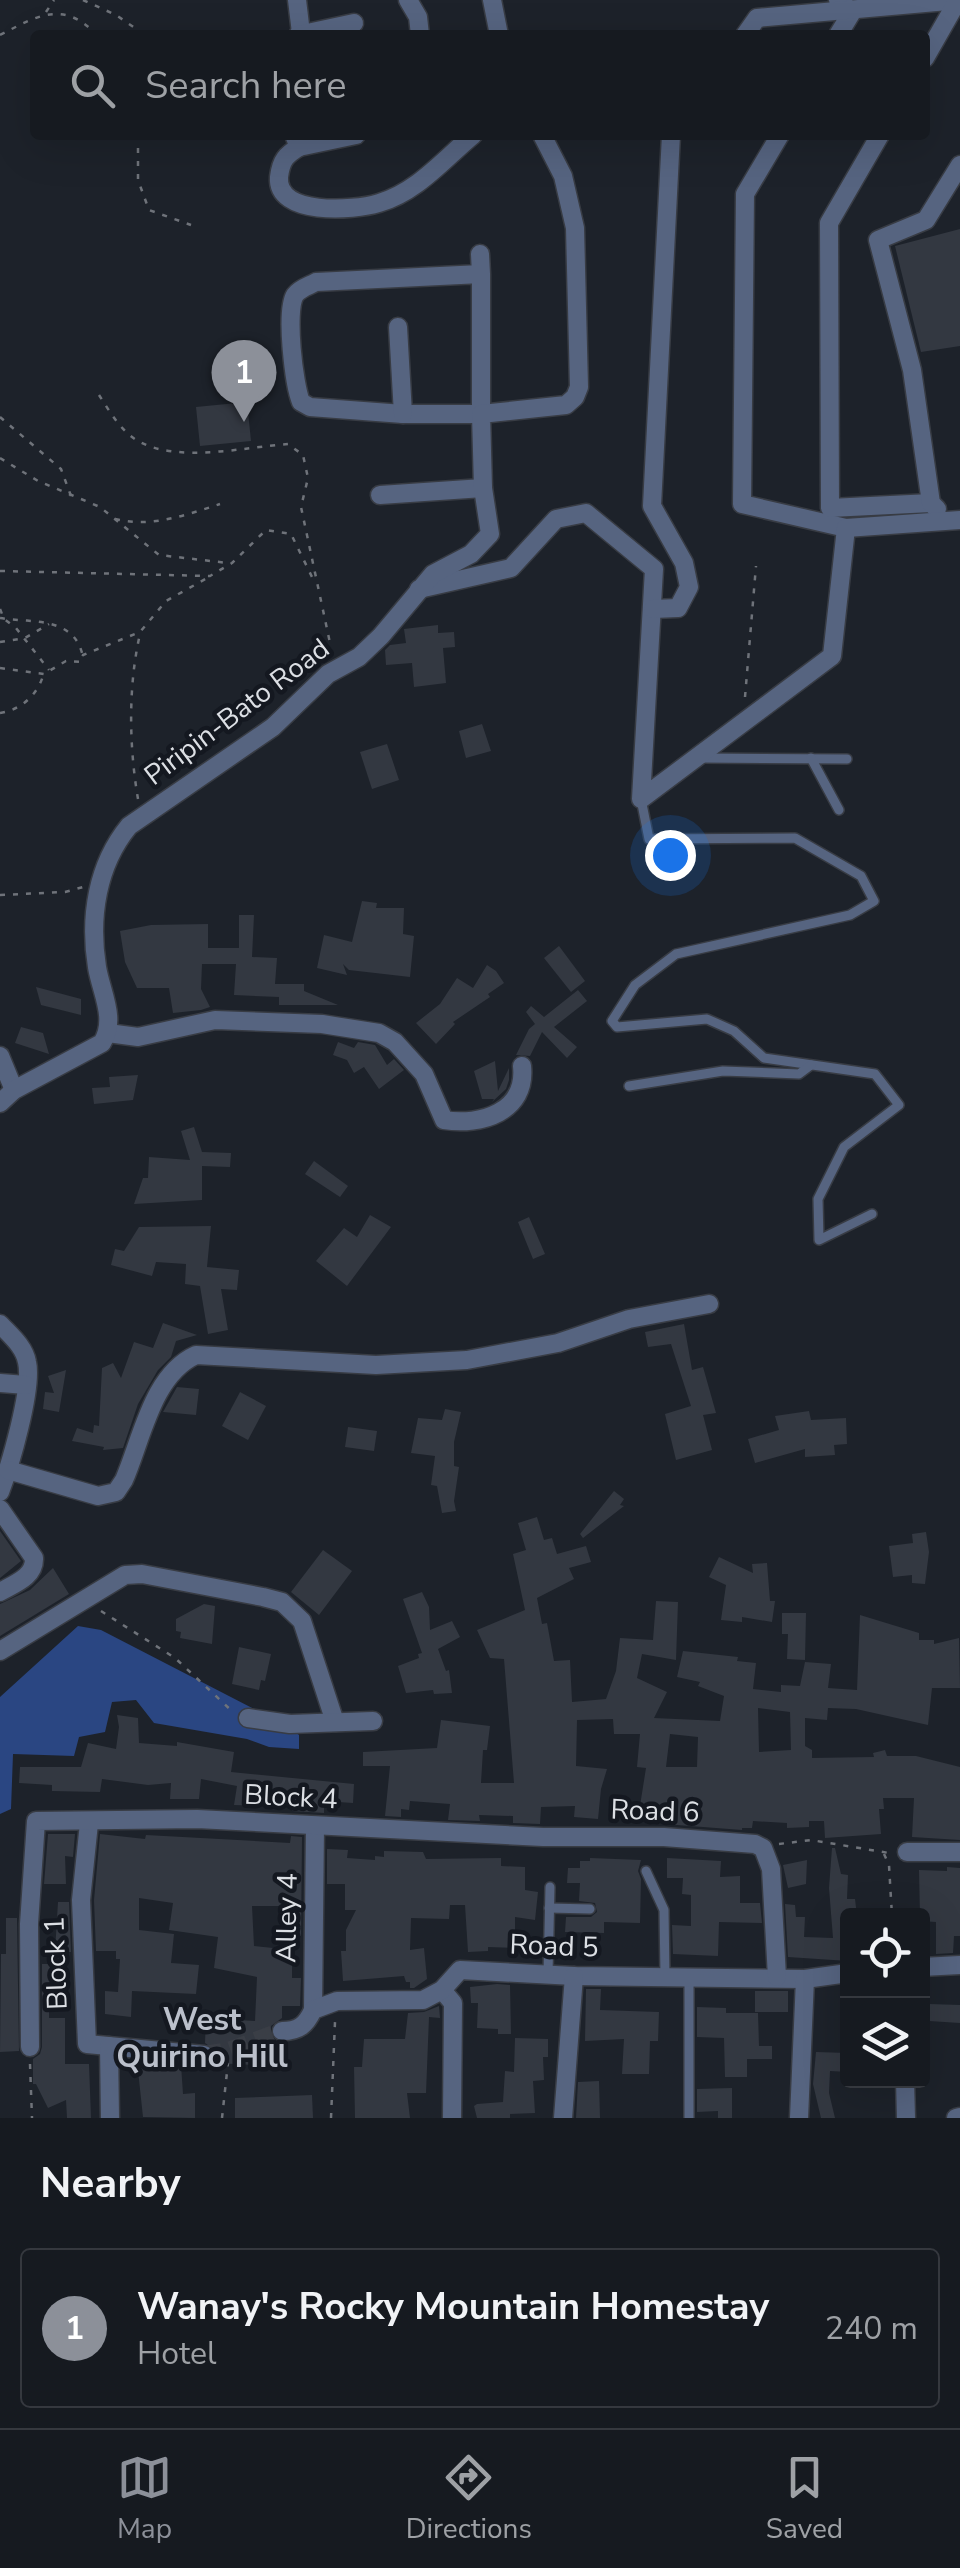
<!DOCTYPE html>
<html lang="en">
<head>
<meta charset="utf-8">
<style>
	body { margin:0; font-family:"Nunito Sans",sans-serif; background:#23272d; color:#f1f3f6 }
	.controls { position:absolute; right:30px; bottom:30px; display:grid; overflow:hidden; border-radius:10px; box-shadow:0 10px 40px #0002 }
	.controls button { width:90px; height:90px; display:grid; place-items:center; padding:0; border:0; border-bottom:2px solid #35383e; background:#161a20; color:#f1f3f6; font:50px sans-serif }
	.you { position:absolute; left:670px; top:855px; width:35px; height:35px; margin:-25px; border:8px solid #fff; border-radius:50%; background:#1a73e8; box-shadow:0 0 0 15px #1a73e833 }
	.badge { display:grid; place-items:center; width:65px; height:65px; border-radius:50%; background:#8c9099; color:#fff; font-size:32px; font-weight:700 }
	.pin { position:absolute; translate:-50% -82px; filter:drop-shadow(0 2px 5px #0008) }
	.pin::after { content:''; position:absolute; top:52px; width:35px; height:30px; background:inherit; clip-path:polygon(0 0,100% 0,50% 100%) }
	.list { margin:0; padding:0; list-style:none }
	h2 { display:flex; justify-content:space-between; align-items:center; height:130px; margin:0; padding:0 40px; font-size:42px }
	h2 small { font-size:32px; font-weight:400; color:#9ea1a5 }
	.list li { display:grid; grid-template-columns:65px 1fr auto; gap:30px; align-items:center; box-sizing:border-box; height:160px; margin:0 20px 20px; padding:0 20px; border:2px solid #35383e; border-radius:10px }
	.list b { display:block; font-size:38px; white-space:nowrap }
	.list p { margin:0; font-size:32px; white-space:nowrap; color:#9ea1a5 }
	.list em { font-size:32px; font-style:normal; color:#9ea1a5 }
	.icon { flex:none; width:55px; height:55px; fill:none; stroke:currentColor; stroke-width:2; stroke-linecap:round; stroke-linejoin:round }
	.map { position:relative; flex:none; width:960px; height:2118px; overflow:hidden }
	.search { position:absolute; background:#161a20; box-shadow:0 10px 40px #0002; left:30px; right:30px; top:30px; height:110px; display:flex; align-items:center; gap:25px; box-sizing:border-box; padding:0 35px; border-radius:10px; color:#9ea1a5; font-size:38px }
	.sheet { height:310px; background:#161a20 }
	nav { display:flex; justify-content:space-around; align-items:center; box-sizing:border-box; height:140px; border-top:2px solid #35383e; background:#161a20; font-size:28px; color:#9ea1a5 }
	nav a { display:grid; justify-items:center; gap:5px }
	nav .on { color:#8c9099 }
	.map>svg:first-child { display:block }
</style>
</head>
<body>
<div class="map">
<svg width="960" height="2118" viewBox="0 0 960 2118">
	<rect width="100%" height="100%" fill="#1d222a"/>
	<polygon fill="#2a4682" points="78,1626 101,1630 289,1727 299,1735 299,1749 269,1747 247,1739 154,1723 136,1700 112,1702 105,1732 79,1737 74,1756 13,1754 11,1809 0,1814 0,1697"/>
	<g fill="#333841" fill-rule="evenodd">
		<polygon points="960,229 960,346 921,352 895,246"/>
		<polygon points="247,402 251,441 200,446 196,407"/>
		<polygon points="438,625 438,633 454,632 455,647 443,648 446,683 414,687 412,663 386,665 385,650 390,645 406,643 404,629"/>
		<polygon points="482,724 491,751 466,758 459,731"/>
		<polygon points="387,744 399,780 372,789 360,752"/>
		<polygon points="362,901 377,903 376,908 404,908 403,934 414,936 410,977 349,970 343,964 347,975 317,968 324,935 352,942"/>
		<polygon points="239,915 254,915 252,957 277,958 275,984 304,984 304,991 338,1005 279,1005 279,997 234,995 236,964 202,964 201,989 210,1007 201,1010 173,1013 169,988 137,988 125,962 120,931 151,925 208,924 208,948 239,948"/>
		<polygon points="559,946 585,981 571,992 544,958"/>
		<polygon points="487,965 496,971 504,983 488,994 490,997 453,1022 455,1024 436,1044 416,1023 440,1004 457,978 473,988"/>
		<polygon points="36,987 81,999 81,1015 41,1005"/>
		<polygon points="578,990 587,1001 554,1027 577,1047 567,1058 542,1032 530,1056 516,1055 529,1029 535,1024 526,1012 531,1006 544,1017"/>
		<polygon points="21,1027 43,1033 49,1054 15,1043"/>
		<polygon points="338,1042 354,1048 358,1042 375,1045 387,1065 394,1059 404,1070 379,1089 364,1067 354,1073 347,1060 333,1055"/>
		<polygon points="495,1061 498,1091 509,1068 509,1080 506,1089 492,1102 494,1099 482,1099 474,1071"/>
		<polygon points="138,1075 133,1100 94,1104 92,1088 110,1087 109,1077"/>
		<polygon points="194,1127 202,1152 231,1153 230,1167 202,1166 202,1200 134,1204 143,1178 148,1178 149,1157 190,1160 181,1131"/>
		<polygon points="314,1161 348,1186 340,1197 305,1174"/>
		<polygon points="370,1215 391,1227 347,1286 316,1261 344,1228 357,1237"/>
		<polygon points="529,1217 545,1254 533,1259 518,1222"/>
		<polygon points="211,1226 207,1267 239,1270 237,1290 221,1289 228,1330 208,1334 200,1286 185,1284 186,1264 156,1262 152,1276 111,1265 115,1249 124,1251 139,1227"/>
		<polygon points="163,1323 197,1335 176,1341 171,1357 158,1370 138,1404 123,1448 103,1450 104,1447 72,1441 77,1428 93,1433 94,1425 99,1426 102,1368 113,1363 121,1378 134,1342 153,1348"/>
		<polygon points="684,1324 692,1370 703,1367 716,1413 703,1415 712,1450 676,1460 665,1414 691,1406 671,1344 648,1347 645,1332"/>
		<polygon points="66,1370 59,1412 43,1409 45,1392 54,1393 48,1376"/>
		<polygon points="177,1387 199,1389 196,1415 163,1412"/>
		<polygon points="240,1392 266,1406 248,1440 222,1426"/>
		<polygon points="445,1409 461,1412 454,1442 454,1466 459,1467 454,1501 456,1511 442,1513 437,1486 431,1485 435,1456 411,1453 418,1418 442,1420"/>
		<polygon points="809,1411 811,1420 846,1418 847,1444 834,1445 835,1455 805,1457 805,1449 755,1463 748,1439 779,1430 775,1416"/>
		<polygon points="348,1427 377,1431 374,1451 345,1447"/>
		<polygon points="614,1491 624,1499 620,1505 624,1506 583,1538 580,1534"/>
		<path d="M537 1517 544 1540 552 1538 557 1554 586 1546 591 1562 569 1568 574 1579 537 1598 542 1624 547 1623 554 1661 570 1660 572 1702 606 1699 616 1671 620 1638 653 1640 656 1601 678 1602 676 1660 642 1654 637 1678 667 1692 654 1718 720 1721 724 1696 698 1686 700 1682 677 1677 683 1651 738 1657 737 1661 756 1663 753 1689 781 1692V1685L800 1686 805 1662 831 1664 828 1688 857 1690 860 1615 919 1633V1640H934V1644L959 1638 960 1688H932L928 1725 856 1709 828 1708 827 1720 805 1718V1746L812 1750V1758L874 1757 873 1753 885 1750 887 1756H916L960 1767V1840L912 1837 914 1798H883L884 1809H879L881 1834 825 1838 824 1821H809V1827L787 1828V1823L753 1821 752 1828H742V1830L664 1824 665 1817 639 1812 646 1768 637 1767 640 1734H614L613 1719 577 1720 576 1766 607 1769 601 1789 598 1819 574 1817 575 1806 541 1807 540 1824 513 1823V1816L479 1815 480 1821 448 1820 450 1804 410 1801 409 1810 401 1809V1817L385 1816 390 1766H363V1752L437 1748 441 1720 490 1726 487 1750H483L481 1783H514L504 1659 490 1658 477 1630 525 1610 513 1554 526 1550 518 1523ZM758 1708 790 1712 791 1750 759 1752ZM670 1734 698 1737 697 1767H666Z"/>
		<polygon points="0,1531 21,1561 0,1578"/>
		<polygon points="926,1532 929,1552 925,1584 912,1583 912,1575 893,1577 889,1546 913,1543 912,1534"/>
		<polygon points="323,1550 352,1571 319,1615 291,1592"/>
		<polygon points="719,1557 753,1573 752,1564 767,1563 770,1601 775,1601 772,1622 742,1617 742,1622 721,1620 726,1585 709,1577"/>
		<polygon points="53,1568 69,1594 0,1636 0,1604 30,1590"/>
		<polygon points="422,1592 429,1607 430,1630 452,1621 460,1637 438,1649 446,1671 449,1670 452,1693 434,1694 433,1690 406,1693 398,1666 419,1658 418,1654 422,1653 403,1599"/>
		<polygon points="204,1604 215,1606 212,1644 180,1638 181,1632 176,1631 176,1619"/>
		<polygon points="782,1613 806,1613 805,1660 787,1659 788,1634 782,1634"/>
		<polygon points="239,1647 271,1654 265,1681 261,1680 259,1690 232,1684"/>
		<polygon points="117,1715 138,1718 139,1743 177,1746 177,1742 234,1752 231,1772 354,1784 353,1803 324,1801 324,1813 292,1811 293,1807 234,1805 237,1786 201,1779 199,1799 170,1799 171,1783 148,1785 102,1779 100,1792 52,1791 52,1785 19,1783 20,1767 81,1767 88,1743 116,1749 119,1727"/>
		<polygon points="48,1834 75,1834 73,1857 65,1856 66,1884 44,1884"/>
		<polygon points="100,1834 145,1839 146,1835 290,1843 291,1836 302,1837 301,1936 281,1935 281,1906 252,1906 254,1946 292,1950 292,1978 301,1978 300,2006 282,2006 282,2018 271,2026 271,2037 281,2043 279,2066 214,2063 216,2051 205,2043 206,2018 255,2021 257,1977 214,1968 218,1937 169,1930 173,1903 139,1898 139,1930 174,1934 171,1963 199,1965 196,1994 132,1991 131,2017 105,2014 105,1991 118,1992 120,1959 116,1959 116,1951 96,1951 94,1900"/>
		<polygon points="832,1848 835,1848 841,1874 848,1875 847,1899 855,1899 857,1916 848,1916 848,1961 788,1957 785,1904 795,1905 796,1917 805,1917 804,1937 833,1938 829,1888"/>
		<polygon points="327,1849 348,1850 347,1858 375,1860 375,1856 384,1857 384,1851 423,1852 426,1859 501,1858 501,1866 525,1867 525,1890 538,1892 535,1920 515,1917 515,1948 488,1947 488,1951 468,1952 465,1905 450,1905 449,1919 411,1918 410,1950 424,1948 427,1979 414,1988 410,1988 410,1982 406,1982 404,1976 343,1981 341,1951 346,1951 346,1930 356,1910 345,1910 345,1884 327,1884"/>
		<polygon points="590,1858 641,1860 638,1871 641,1879 640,1923 604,1922 604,1933 565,1932 566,1917 591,1917 597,1912 595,1903 579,1901 580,1883 567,1883 568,1868 580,1868 580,1861 590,1861"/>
		<polygon points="667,1858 721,1861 720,1877 740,1876 740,1903 760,1903 762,1923 719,1922 718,1956 673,1954 672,1925 691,1926 691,1895 682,1894 683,1878 667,1878"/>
		<polygon points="807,1860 806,1884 788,1888 783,1865"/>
		<polygon points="947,1867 960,1868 960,1936 954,1936 953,1953 936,1954 936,1922 922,1921 920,1916 919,1870 947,1871"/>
		<polygon points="58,1902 69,1902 71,1952 55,1952"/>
		<polygon points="6,1918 17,1918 19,2051 0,2052 1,1954 6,1954"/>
		<polygon points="42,1964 62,1964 62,1987 49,1987 49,2018 65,2018 65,2064 89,2064 91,2118 67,2118 66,2100 48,2108 36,2084 33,2084 33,2059 40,2054 42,2047"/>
		<polygon points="497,1984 510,1985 511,2034 498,2034 498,2029 477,2028 478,2003 471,2003 470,1987"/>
		<polygon points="586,1989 601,1989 600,2010 659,2012 658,2041 650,2041 649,2074 622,2074 624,2039 585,2041"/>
		<rect x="755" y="1991" width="33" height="21"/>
		<polygon points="929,2004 960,2005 960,2023 929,2021"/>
		<polygon points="439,2006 440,2018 429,2017 426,2093 407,2093 410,2118 355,2118 354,2067 362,2067 364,2039 405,2039 408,2013 424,2012"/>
		<polygon points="697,2007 726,2008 726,2013 758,2013 759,2046 772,2046 772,2059 747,2059 747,2077 725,2077 724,2038 697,2037"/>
		<polygon points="515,2038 548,2039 548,2057 543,2057 544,2080 533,2081 535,2113 510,2114 510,2118 477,2118 474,2106 477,2104 503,2102 505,2071 514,2072"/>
		<polygon points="816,2052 848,2053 848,2072 830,2071 829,2093 835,2118 821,2118 813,2084"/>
		<polygon points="137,2061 181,2065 183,2094 195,2093 195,2118 143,2117"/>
		<polygon points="599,2081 600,2118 576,2118 578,2082"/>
		<polygon points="732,2088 732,2118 718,2118 718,2111 697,2112 697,2089"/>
		<polygon points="312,2095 313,2118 235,2118 235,2098"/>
	</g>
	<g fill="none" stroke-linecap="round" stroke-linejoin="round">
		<polyline stroke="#3a3e46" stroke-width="18" stroke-dasharray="18 9" stroke-linecap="butt" points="204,2055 228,2051 282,2031"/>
		<g stroke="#383c44" stroke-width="12">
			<g id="lane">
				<polyline points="699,758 847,759"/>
				<polyline points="811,758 839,810"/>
				<polyline points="641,799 649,839 795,838 861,876 874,901 850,915 676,954 635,985 612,1021 617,1027 707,1019 734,1031 764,1058 875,1074 899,1105 844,1147 818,1199 819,1240 872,1214"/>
				<polyline points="629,1086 723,1071 799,1074 811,1065"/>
				<polyline points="646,1871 664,1910 665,1976"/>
				<polyline points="549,1908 590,1909"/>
				<polyline points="548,1974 550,1887"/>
				<polyline points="689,2118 689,1976"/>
			</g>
		</g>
		<g stroke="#383c44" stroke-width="21">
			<g id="street">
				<polyline points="297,0 301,33"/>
				<polyline points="408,0 418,17 420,35"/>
				<polyline points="492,0 499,35"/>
				<polyline points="838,0 852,12 838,35"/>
				<polyline points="298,35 354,23"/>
				<polyline points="745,35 757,18 959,0"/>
				<polyline points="925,58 958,0"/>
				<polyline points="294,135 299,147 356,135"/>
				<polyline points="780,135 745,194 742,504 846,528"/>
				<polyline points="880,135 829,223 830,508 931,503"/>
				<path d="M299 147C286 155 281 160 279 177 276 216 353 211 379 203 417 192 443 160 473 135"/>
				<path d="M480 254 481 274V414H403L310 407 301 402C294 385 285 311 295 295 300 288 309 286 316 282L481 274"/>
				<polyline points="398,327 403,414"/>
				<polyline points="380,495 483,488"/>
				<polyline points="937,509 931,503 912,370 878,240 926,220 960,165"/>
				<polyline points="419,589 511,568 556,519 586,513 654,569 641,799 832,656 846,528 960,520"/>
				<polyline points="653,609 678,608 689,587 684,563 652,506 671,135"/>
				<path d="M108 1033 138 1037 215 1020 322 1024 379 1033 395 1042 424 1074 444 1120C481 1126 527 1112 522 1066"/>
				<polyline points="0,1056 14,1090"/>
				<path d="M0 1103 14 1090 102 1043C117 1019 101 992 97 967 89 917 97 865 129 826L273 727 328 674 359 657 381 636 433 574 471 554 490 534 483 488 481 414 566 405 575 397 579 387 575 228 563 176 542 135"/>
				<path d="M0 1324C10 1335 24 1346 27 1362 33 1388 10 1466 0 1492"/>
				<polyline points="0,1383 26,1385"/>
				<path d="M8 1470 98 1496 116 1492 124 1480C142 1439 152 1375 196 1355L376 1365 467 1360 558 1343 629 1319 709 1304"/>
				<path d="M0 1509 34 1558C35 1577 14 1584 0 1592"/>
				<polyline points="0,1651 125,1575 142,1574 263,1597 282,1602 302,1621 335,1722"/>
				<polyline points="248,1718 290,1724 373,1721"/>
				<polyline points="89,1823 81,1900 87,2044 204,2055"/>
				<polyline points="907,1852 960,1852"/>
				<polyline points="922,1967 960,1965"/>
				<polyline points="442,1990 453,2003 452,2118"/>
				<polyline points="313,2010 315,1827"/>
				<path d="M282 2031C299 2031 306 2025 313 2010L337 2001 423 2000 442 1990 460 1970 574 1976 805 1979 848 1973"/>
				<polyline points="109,2046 110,2118"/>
				<polyline points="30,2047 29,1924 36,1821 197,1819 543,1837 664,1837 755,1844 763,1848 771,1869 777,1977"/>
				<polyline points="905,2080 906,2118"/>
				<polyline points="563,2118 574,1976"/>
				<polyline points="799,2118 805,1979"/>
				<polyline points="956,2118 960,2117"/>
			</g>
		</g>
		<g stroke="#6f737a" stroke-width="2.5" stroke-dasharray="5 8" stroke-linecap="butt">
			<polyline points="83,0 116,15 145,35"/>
			<polyline points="46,12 54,0"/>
			<path d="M0 35C39 15 63 0 97 35"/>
			<polyline points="138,135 138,180 149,210 191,225"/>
			<path d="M99 395C110 412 122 433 140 442 179 463 246 447 288 444L303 455 308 478 301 507 330 643 329 654"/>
			<polyline points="0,417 61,469 71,496"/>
			<polyline points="0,458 38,481 100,507 159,555 228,563"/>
			<path d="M115 519C151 528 186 515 220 504"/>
			<polyline points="0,571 210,576 232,563 266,530 291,534 313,579"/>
			<polyline points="0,609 4,619 16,628 49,670"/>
			<path d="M0 618C30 623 72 616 82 653"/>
			<polyline points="0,642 25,638 49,624"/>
			<polyline points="0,668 44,674 66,661 81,662 83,655 140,632 166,601 209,577"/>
			<polyline points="745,697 756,566"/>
			<path d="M0 713C21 710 37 695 43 676"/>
			<path d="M138 799C129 746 128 686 140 634"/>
			<polyline points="0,895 65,892 83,887"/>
			<polyline points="101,1611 175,1658 233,1712"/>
			<polyline points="779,1844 811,1840 889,1853"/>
			<polyline points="884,1854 889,1865 892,1916"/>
			<polyline points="30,2064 32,2118"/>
			<polyline points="222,2118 228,2063"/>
			<polyline points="331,2118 335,2022"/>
		</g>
		<use href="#lane" stroke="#566480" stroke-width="9"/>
		<use href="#street" stroke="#566480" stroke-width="18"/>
	</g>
	<g text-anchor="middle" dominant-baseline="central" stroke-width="9" stroke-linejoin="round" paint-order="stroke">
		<g font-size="28" fill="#dcdfe4" stroke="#141820">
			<text transform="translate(237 712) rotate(-37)">Piripin-Bato Road</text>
			<text transform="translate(291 1797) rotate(3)">Block 4</text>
			<text transform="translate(655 1811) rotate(2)">Road 6</text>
			<text transform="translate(287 1918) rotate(-89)">Alley 4</text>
			<text transform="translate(554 1946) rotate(2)">Road 5</text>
			<text transform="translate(56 1963) rotate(-92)">Block 1</text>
		</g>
		<g font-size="32" font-weight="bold" fill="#bbc0cb" stroke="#141820">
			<text x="202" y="2019">West<tspan x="202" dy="37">Quirino Hill</tspan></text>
		</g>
	</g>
</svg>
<div class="controls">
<button><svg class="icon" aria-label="locate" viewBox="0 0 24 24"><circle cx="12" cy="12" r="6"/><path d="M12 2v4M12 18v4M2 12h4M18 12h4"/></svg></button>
<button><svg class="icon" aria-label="layers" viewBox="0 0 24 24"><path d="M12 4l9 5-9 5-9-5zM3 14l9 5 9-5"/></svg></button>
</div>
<div class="you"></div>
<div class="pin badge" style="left:244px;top:422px">1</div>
<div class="search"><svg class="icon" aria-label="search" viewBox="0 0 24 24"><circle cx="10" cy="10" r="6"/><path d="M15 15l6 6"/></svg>Search here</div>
</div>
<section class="sheet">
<h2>Nearby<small></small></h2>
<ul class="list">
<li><span class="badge">1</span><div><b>Wanay's Rocky Mountain Homestay</b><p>Hotel</p></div><em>240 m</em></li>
</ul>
</section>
<nav>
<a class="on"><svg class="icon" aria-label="map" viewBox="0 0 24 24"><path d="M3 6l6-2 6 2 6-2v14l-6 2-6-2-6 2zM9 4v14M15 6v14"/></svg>Map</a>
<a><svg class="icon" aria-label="directions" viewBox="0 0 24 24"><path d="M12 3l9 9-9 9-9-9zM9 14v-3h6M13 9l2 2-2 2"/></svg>Directions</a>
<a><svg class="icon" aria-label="saved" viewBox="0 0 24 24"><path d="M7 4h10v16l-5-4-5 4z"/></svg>Saved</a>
</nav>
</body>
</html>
